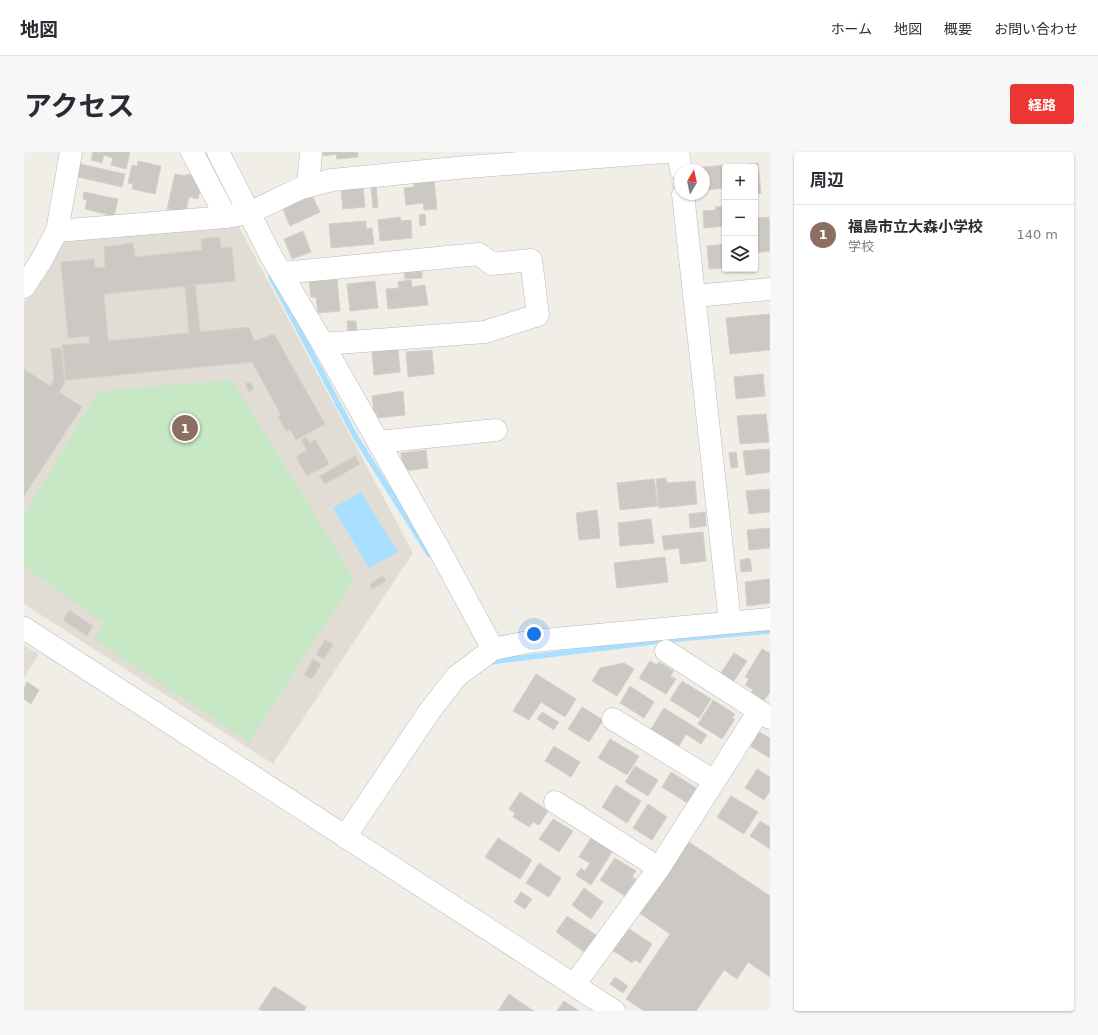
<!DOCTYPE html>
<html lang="ja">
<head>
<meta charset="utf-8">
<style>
	body { margin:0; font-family:"DejaVu Sans","Noto Sans JP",sans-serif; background:#f7f7f7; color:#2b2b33 }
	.controls { position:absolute; right:12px; top:12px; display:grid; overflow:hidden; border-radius:4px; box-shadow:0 1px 3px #0004 }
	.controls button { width:36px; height:36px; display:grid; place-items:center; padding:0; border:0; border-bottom:1px solid #e1e1e2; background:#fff; color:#2b2b33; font:20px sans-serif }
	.compass { position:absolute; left:650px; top:12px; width:36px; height:36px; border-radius:50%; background:#fff; box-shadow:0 1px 3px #0004; rotate:9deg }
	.you { position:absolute; left:510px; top:482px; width:14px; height:14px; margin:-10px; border:3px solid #fff; border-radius:50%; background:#1a73e8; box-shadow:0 0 0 6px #1a73e833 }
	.badge { display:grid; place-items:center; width:26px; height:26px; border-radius:50%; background:#eb3633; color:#fff; font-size:13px; font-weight:700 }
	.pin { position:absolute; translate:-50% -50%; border:2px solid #fff; box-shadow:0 1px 4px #0006 }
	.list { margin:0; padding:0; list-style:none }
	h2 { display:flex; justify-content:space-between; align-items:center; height:52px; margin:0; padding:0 16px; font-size:17px }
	h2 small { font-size:13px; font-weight:400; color:#7c7c81 }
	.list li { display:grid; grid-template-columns:26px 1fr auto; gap:12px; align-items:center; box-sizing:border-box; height:60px; padding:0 16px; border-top:1px solid #e1e1e2 }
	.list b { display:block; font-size:15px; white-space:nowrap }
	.list p { margin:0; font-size:13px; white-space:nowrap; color:#7c7c81 }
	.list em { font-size:13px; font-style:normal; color:#7c7c81 }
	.icon { flex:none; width:22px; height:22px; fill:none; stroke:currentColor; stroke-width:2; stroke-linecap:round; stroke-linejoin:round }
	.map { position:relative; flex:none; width:746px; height:859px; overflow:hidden; border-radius:4px }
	header { display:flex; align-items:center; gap:24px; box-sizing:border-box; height:56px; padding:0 20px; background:#fff; border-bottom:1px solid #e1e1e2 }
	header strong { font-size:19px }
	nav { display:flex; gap:22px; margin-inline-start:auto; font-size:14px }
	.intro { display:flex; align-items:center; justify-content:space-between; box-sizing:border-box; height:96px; padding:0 24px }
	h1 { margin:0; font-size:28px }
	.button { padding:10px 18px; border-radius:4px; background:#eb3633; color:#fff; font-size:14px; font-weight:700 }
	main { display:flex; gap:24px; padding:0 24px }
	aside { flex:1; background:#fff; border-radius:4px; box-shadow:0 1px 3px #0004 }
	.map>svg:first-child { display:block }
</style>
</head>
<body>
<header>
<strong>地図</strong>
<nav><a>ホーム</a><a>地図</a><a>概要</a><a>お問い合わせ</a></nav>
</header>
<div class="intro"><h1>アクセス</h1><a class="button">経路</a></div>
<main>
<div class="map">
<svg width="746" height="859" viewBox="0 0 746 859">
	<rect width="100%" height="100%" fill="#f1eee7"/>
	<g fill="#e1ddd5">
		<polygon points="213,71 389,401 249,612 0,452 0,151 45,81"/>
		<polygon points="0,493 15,502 0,526"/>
	</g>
	<polygon fill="#c6e8c4" points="208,228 330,427 225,590 70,487 80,471 0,414 0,363 75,239"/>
	<polygon fill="#a9dfff" points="337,340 374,400 345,416 309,356"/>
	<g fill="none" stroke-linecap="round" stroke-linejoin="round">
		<g stroke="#a9dfff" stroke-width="5.5">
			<polyline points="247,125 331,284 405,402"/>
			<polyline points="465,509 466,510 653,487 746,479"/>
		</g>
	</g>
	<g fill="#ccc9c4" stroke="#d6d0c5">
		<polygon points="69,0 106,0 102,17 87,13 89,6 80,3 78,11 67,8"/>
		<polygon points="299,0 334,0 334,5 313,7 312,2 299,4"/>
		<polygon points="114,9 137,14 131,42 108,37 109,32 104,31 108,13 113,14"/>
		<polygon points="734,11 737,41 731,42 731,15 707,14"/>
		<polygon points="56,12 101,22 98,35 54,25"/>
		<polygon points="703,13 703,15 701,15 701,36 680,38 680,18 669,18 669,16"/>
		<polygon points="151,22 162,24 162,22 170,24 178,28 174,47 165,45 161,61 143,57"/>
		<polygon points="410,27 413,57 400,58 399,51 382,53 380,36 390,35 390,29"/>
		<polygon points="347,34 352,34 354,55 349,56"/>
		<polygon points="339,36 341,55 319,57 317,38"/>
		<polygon points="60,40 94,47 90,64 61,57 63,48 59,47"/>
		<polygon points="287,41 296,60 266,74 258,55"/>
		<polygon points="701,54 701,74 680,76 679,59 692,58 691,55"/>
		<polygon points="401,62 402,73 396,74 395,63"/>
		<polygon points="376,65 377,69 387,68 388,86 356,89 354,68"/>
		<polygon points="745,65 746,99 731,101 731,66"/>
		<polygon points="342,69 342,77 348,76 350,92 307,96 305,72"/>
		<polygon points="279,79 287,100 268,107 260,87"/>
		<polygon points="196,85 197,96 208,95 211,129 80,142 84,189 165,181 161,134 171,133 176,180 225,175 230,189 250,182 301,272 272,288 266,277 262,279 254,265 257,263 228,210 42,228 38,193 66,191 65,184 44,186 37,110 70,107 71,116 81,115 80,95 109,91 111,105 178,98 177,87"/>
		<polygon points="701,92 701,116 685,117 683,94"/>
		<polygon points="398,119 398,126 381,127 380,121"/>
		<polygon points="313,127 316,159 294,161 292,145 287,145 285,129"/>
		<polygon points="387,128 388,135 401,133 404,153 364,157 362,137 375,136 374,130"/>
		<polygon points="351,129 354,156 326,159 323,132"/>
		<polygon points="746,162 746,198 706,202 702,166"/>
		<polygon points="323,169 332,169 333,180 324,181"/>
		<polygon points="37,196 41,230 35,240 58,255 0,344 0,217 26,234 30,228 27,197"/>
		<polygon points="374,197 376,220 350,223 348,200"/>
		<polygon points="408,198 410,222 384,225 382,200"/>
		<polygon points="739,222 741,244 712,247 710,225"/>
		<polygon points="226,230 230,237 225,240 221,232"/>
		<polygon points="379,239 381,263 353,266 353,261 350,261 348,244"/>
		<polygon points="742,262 745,290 716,292 713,264"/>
		<polygon points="282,285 286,291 291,287 305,312 283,324 272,305 283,298 277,288"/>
		<polygon points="746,297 746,320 722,323 719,299"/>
		<polygon points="402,298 404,316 379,319 377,301"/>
		<polygon points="712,300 714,315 707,316 705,301"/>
		<polygon points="331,304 336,312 301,332 296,324"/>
		<polygon points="642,326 643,331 671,329 673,352 635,356 632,327"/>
		<polygon points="630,327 634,354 596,358 593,331"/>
		<polygon points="746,337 746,360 725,362 722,339"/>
		<polygon points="573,358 576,386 555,388 552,361"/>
		<polygon points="681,360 682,374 666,376 665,362"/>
		<polygon points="627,367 630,391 596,394 594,371"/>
		<polygon points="746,376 746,396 725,398 723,378"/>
		<polygon points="679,380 682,409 657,412 655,396 640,398 638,384"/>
		<polygon points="641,405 644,430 593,436 590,411"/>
		<polygon points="726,406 728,419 717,420 716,408"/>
		<polygon points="359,424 362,429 348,437 346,432"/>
		<polygon points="746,427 746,451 723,454 721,430"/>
		<polygon points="45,458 69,474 63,484 39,468"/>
		<polygon points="301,488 309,492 300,507 292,503"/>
		<polygon points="738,497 745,501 746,499 746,540 739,550 727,542 729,538 721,533 725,527 721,525"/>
		<polygon points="710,501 723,509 708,532 695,524"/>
		<polygon points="289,507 297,512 288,527 280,523"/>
		<polygon points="626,509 633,513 635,510 650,519 646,524 652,527 642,542 615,526"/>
		<polygon points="600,511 610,517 593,544 568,529 576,516"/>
		<polygon points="512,522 552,547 541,565 517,550 505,568 489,559"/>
		<polygon points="658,529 687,547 675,566 646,548"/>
		<polygon points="3,530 15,538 7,552 0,547 0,536"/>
		<polygon points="606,534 630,550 620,566 596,551"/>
		<polygon points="689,548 711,562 708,566 711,567 698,587 674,572"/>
		<polygon points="558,555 579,568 565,590 544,577"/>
		<polygon points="640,556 683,583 677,592 662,582 655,594 627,577"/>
		<polygon points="518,560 535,570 530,578 513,567"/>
		<polygon points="735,580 746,586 746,606 726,594"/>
		<polygon points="586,587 615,604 603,623 574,606"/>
		<polygon points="530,594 556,610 547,625 521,609"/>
		<polygon points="611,614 634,628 624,644 601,630"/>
		<polygon points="733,617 746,625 746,639 740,648 721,636"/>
		<polygon points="647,620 674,637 665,652 638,635"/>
		<polygon points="592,633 617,649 603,671 578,655"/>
		<polygon points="496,640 524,659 515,673 509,670 505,675 489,665 491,661 485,657"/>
		<polygon points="707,644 734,660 720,682 693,665"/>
		<polygon points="624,652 643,665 628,688 609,676"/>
		<polygon points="529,667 549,679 535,700 515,687"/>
		<polygon points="736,669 746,675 746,697 726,684"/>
		<polygon points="474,686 508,708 496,727 461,705"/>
		<polygon points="567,686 588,700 567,733 552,723 557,716 561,719 566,711 555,705"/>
		<polygon points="662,688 746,744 746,825 724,810 713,827 700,818 672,859 620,859 602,847 646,782 614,760"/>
		<polygon points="591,706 612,719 608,725 612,727 601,744 576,728"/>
		<polygon points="515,711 537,726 525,745 502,731"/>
		<polygon points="560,736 579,750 567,767 548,753"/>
		<polygon points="497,740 508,747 501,757 490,750"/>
		<polygon points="543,764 575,785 563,802 532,780"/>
		<polygon points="602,775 628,792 616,811 611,808 608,811 588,798"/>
		<polygon points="591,825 604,834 599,841 586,832"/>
		<polygon points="250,834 282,855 280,859 238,859 235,857"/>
		<polygon points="485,842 499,852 510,859 474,859"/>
		<polygon points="540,849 555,859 533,859"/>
	</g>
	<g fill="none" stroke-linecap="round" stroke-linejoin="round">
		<g stroke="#b7babe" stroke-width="23">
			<g id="minor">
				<polyline points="168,0 202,65"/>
				<polyline points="194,0 247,104 299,192 416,399 469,497"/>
				<polyline points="654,0 657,18"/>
				<polyline points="284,34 287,0"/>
				<polyline points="659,42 706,470"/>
				<polyline points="33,79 202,65 225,61 277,36 308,28 443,15 641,0"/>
				<polyline points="258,121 455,102 468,112 507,108 514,163 461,180 299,192"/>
				<polyline points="0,135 17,109 33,79 47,0"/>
				<polyline points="671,144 746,137"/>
				<polyline points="354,290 472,278"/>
				<polyline points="0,476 590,859"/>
				<polyline points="642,499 746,566"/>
				<polyline points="589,567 690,629"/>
				<polyline points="531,650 635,716"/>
				<polyline points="321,685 405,560 432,525 469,497 509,489 746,467"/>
				<polyline points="550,833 635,716 735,559"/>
			</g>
		</g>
		<use href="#minor" stroke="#fff" stroke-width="22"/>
	</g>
</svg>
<div class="controls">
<button>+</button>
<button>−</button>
<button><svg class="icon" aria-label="layers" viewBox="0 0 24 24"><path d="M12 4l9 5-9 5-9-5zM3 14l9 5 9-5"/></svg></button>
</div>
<svg class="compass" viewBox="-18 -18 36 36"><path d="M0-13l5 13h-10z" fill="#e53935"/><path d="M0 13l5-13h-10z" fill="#7c7c81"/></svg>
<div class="you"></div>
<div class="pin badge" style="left:161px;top:276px;background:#8d6e63">1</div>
</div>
<aside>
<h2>周辺<small></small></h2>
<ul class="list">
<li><span class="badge" style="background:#8d6e63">1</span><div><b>福島市立大森小学校</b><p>学校</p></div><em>140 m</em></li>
</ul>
</aside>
</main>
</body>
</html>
